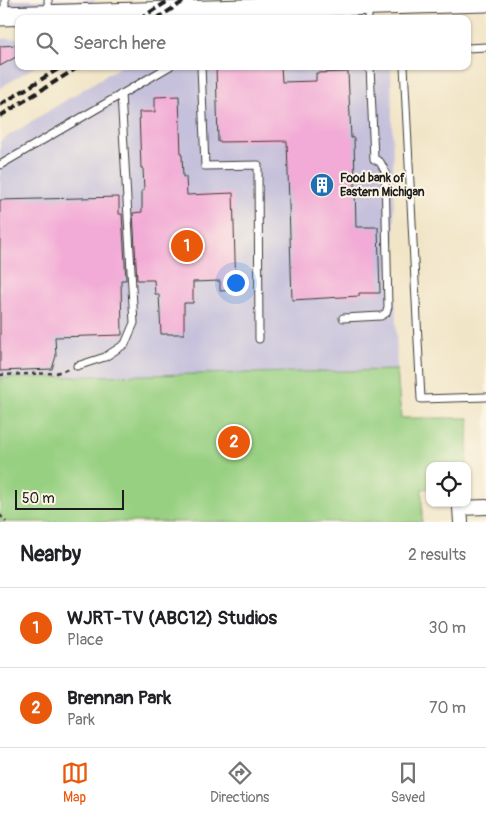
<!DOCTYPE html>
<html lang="en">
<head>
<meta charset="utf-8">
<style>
	body { margin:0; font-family:Pangolin,sans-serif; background:#f2f2f2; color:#202124 }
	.controls { position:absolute; right:15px; bottom:15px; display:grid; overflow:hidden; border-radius:10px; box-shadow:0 1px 4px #0004 }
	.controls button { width:45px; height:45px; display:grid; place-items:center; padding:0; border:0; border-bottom:1px solid #e0e0e0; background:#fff; color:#202124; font:25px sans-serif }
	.scale { position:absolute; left:15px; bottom:12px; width:109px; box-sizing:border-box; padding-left:5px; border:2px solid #1c1c1c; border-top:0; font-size:14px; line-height:18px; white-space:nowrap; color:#1c1c1c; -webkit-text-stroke:4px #fcf5e5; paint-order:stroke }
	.you { position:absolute; left:235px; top:282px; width:18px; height:18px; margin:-12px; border:4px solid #fff; border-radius:50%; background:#1a73e8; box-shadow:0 0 0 8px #1a73e833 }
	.badge { display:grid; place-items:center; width:32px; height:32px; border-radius:50%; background:#ea580c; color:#fff; font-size:16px; font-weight:700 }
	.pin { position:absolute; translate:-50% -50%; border:2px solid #fff; box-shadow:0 1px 5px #0006 }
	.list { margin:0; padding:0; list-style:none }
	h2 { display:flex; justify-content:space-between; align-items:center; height:65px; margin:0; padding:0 20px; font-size:21px }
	h2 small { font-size:16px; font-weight:400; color:#757577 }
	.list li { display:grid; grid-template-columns:32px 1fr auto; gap:15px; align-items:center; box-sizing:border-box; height:80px; padding:0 20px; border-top:1px solid #e0e0e0 }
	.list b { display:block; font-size:19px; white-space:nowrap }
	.list p { margin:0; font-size:16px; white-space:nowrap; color:#757577 }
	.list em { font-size:16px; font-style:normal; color:#757577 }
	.icon { flex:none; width:28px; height:28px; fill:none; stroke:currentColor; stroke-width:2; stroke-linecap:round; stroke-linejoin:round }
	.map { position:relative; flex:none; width:486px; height:522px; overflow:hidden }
	.search { position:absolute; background:#fff; box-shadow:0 1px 4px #0004; left:15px; right:15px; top:15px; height:55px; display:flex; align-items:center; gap:12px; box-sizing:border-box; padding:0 18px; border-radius:10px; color:#757577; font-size:19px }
	.sheet { height:225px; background:#fff }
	nav { display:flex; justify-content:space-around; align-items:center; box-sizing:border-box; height:70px; border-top:1px solid #e0e0e0; background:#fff; font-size:14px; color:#757577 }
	nav a { display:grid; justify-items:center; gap:2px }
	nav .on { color:#ea580c }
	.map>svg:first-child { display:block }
</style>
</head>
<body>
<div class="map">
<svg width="486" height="522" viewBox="0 0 486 522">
	<rect width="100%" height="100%" fill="#fcf5e5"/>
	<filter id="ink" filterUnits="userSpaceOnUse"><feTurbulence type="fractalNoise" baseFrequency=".02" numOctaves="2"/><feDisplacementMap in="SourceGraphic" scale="10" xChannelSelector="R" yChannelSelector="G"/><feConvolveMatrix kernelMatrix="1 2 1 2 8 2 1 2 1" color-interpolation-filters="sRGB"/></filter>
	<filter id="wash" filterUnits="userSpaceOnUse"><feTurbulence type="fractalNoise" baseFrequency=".0096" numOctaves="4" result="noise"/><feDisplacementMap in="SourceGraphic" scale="20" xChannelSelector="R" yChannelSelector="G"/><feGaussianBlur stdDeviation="1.12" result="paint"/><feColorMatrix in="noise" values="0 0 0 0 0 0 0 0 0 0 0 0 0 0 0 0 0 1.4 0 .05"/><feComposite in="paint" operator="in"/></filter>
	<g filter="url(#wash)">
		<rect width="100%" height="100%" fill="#f1e5c7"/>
		<g fill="#c5c0db">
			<polygon points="0,0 96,0 88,5 0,8"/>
			<polygon points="19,38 19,66 36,66 0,88 0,39"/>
			<polygon points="121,66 391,66 397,370 0,378 0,141"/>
		</g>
		<polygon fill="#98d082" stroke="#5a764f" points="397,370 401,418 469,418 467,466 430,466 430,488 422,489 422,522 0,522 0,378"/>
		<g id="blocks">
			<g fill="#f2aad6">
				<polygon points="16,45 16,57 0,66 0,46"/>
				<polygon points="216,66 281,66 282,82 316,81 316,73 348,72 351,138 354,138 356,227 378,227 380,293 359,293 359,296 292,300 287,141 218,142"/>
				<polygon points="179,96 181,155 182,155 183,177 186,177 187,195 233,193 236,290 220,291 220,281 193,282 193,303 184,303 184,334 161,334 159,294 155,294 154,280 137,280 133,213 142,212 142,190 144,190 143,168 141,168 139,112 155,112 155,97"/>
				<polygon points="119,197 119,214 122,214 126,280 121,280 122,335 55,337 56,356 52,369 0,371 0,200"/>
			</g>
		</g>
	</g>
	<g filter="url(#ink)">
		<use href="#blocks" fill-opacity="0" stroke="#3c3a36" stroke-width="1"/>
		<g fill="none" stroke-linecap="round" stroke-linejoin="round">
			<g stroke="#3c3a36" stroke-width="9">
				<g id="lane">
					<polyline points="5,0 5,15"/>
					<polyline points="48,0 49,14"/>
					<polyline points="368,6 368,19"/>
					<polyline points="467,48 486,47"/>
					<polyline points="201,66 205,166 258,165 259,339"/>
					<polyline points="404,66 421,399 486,397"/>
					<polyline points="0,165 170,66"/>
					<polyline points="343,318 381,316 386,313 388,307 385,171 380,162 374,159 370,66"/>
					<polyline points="77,366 105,357 125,344 134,323 121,94"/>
				</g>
			</g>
			<g stroke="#3c3a36" stroke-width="16">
				<polyline id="street" points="461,522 460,508 486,507"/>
			</g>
			<g stroke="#3c3a36" stroke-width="21">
				<polyline id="secondary" points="0,16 486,2"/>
			</g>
			<g stroke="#3c3a36" stroke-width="2.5" stroke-dasharray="4 4" stroke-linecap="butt">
				<polyline points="0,375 56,373 68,369"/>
				<polyline points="0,515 6,522"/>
			</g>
			<use href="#lane" stroke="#fff" stroke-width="7"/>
			<use href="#street" stroke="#fff" stroke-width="14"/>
			<use href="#secondary" stroke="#fff" stroke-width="19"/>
			<g stroke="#1c1c1c" stroke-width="4" stroke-dasharray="8 4" stroke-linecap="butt">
				<polyline points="139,19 170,0"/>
				<polyline points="156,19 186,0"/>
				<polyline points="0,105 63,66"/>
				<polyline points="0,116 80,66"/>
			</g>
		</g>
	</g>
	<defs>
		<g id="building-disc" transform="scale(1.25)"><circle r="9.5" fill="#1f6fb2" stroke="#fcf5e5"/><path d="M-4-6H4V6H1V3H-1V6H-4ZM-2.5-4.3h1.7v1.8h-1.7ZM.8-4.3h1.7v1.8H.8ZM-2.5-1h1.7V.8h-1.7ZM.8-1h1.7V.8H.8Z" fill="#fff"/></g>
	</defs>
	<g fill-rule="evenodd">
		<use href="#building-disc" x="322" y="185"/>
	</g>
	<g text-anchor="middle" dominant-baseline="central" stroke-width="4" stroke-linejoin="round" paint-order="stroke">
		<g font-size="12" font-weight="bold" fill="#1c1c1c" stroke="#fcf5e5" text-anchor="start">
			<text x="340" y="178">Food bank of<tspan x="340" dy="14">Eastern Michigan</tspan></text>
		</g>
	</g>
</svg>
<div class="controls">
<button><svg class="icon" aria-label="locate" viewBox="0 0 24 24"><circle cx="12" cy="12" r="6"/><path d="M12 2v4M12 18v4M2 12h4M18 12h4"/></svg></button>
</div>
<div class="scale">50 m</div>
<div class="you"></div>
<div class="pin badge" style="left:187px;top:246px">1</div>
<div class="pin badge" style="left:234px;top:442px">2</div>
<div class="search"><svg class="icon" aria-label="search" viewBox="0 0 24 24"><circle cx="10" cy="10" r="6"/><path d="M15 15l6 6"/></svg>Search here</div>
</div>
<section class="sheet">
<h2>Nearby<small>2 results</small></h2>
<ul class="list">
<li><span class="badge">1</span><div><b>WJRT-TV (ABC12) Studios</b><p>Place</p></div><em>30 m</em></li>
<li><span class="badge">2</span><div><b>Brennan Park</b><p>Park</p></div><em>70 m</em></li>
</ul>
</section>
<nav>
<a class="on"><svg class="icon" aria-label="map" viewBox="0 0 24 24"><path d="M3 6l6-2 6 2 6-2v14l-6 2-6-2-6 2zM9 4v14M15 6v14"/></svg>Map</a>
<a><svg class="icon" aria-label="directions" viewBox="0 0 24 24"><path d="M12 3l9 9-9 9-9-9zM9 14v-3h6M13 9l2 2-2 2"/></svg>Directions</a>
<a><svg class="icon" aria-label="saved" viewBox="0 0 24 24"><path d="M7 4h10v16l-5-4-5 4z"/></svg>Saved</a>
</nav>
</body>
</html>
